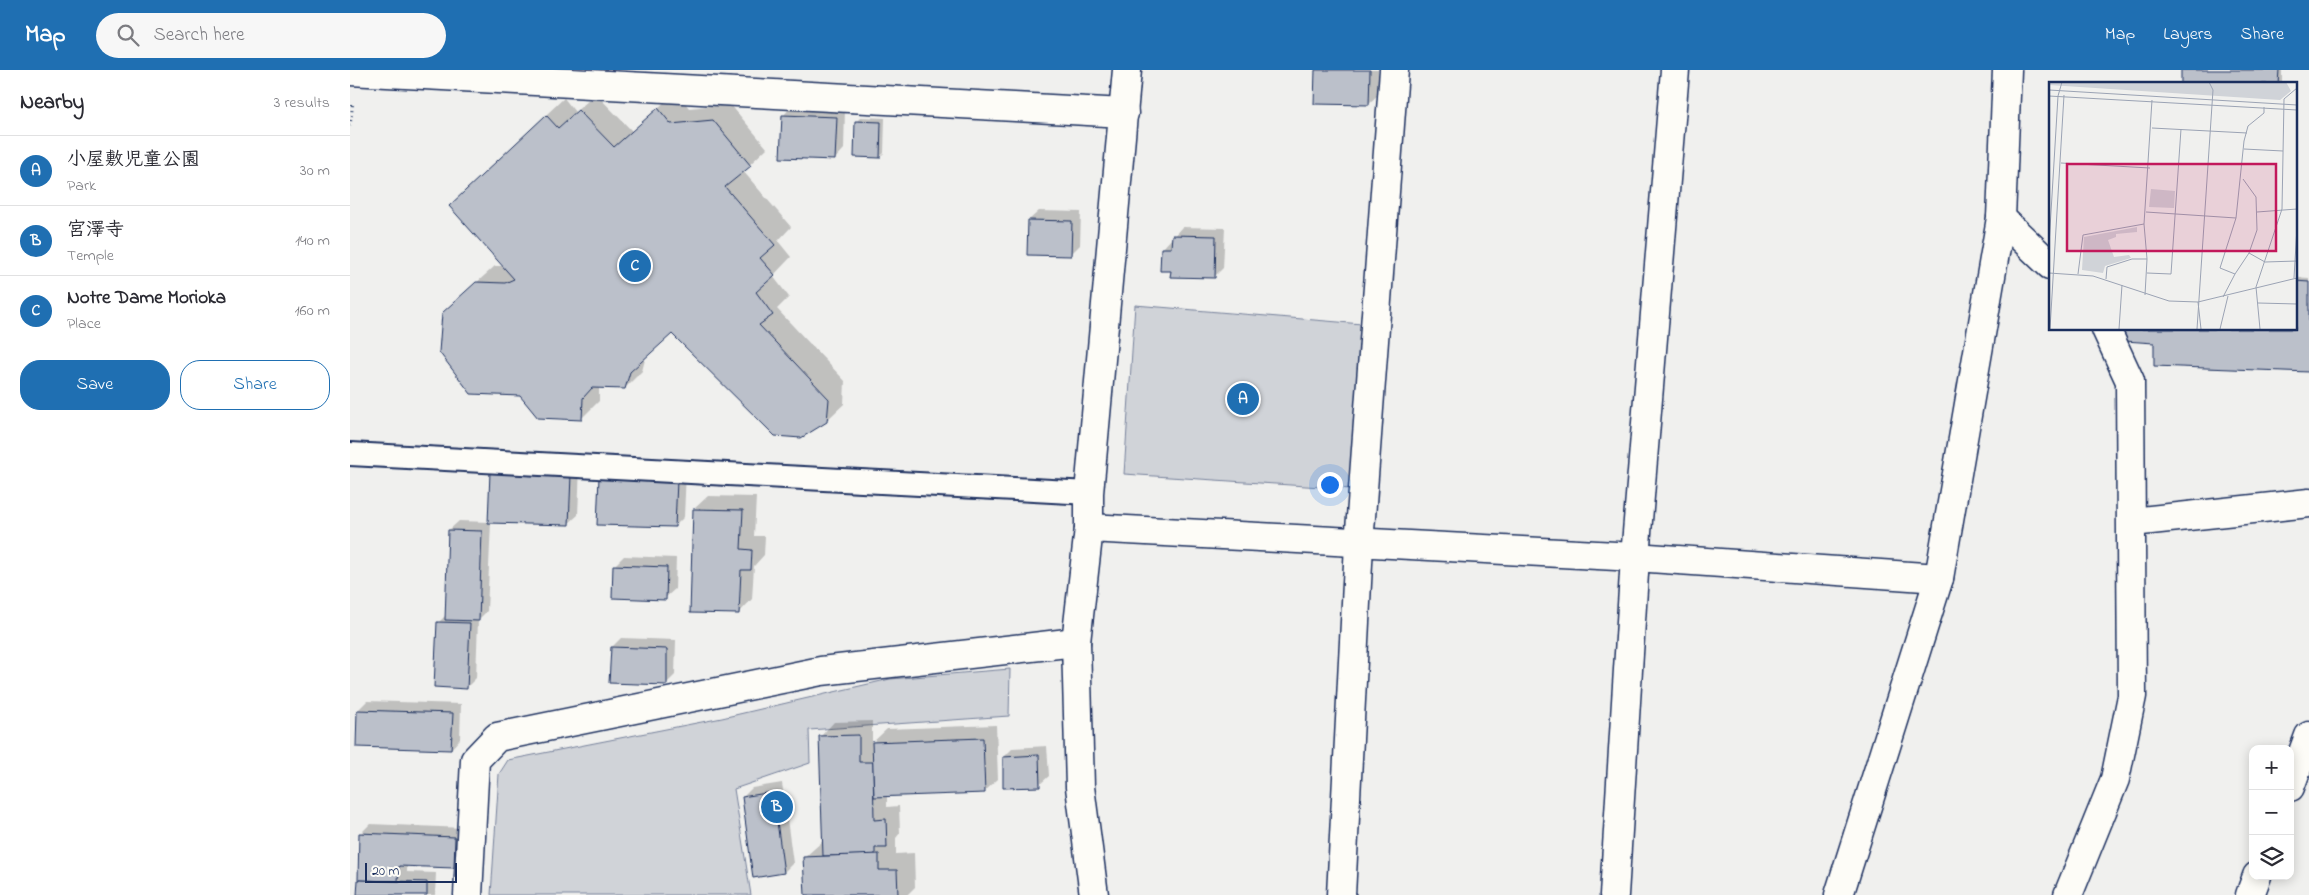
<!DOCTYPE html>
<html lang="en">
<head>
<meta charset="utf-8">
<style>
	body { margin:0; font-family:"Indie Flower","Klee One",sans-serif; background:#f7f7f7; color:#2b2b33 }
	.controls { position:absolute; right:15px; bottom:15px; display:grid; overflow:hidden; border-radius:10px; box-shadow:0 2px 12px #0003 }
	.controls button { width:45px; height:45px; display:grid; place-items:center; padding:0; border:0; border-bottom:1px solid #e1e1e2; background:#fff; color:#2b2b33; font:25px sans-serif }
	.scale { position:absolute; left:15px; bottom:12px; width:92px; box-sizing:border-box; padding-left:5px; border:2px solid #1b2f5e; border-top:0; font-size:14px; line-height:18px; white-space:nowrap; color:#1b2f5e; -webkit-text-stroke:4px #fdfcf7; paint-order:stroke }
	.you { position:absolute; left:979px; top:414px; width:18px; height:18px; margin:-12px; border:4px solid #fff; border-radius:50%; background:#1a73e8; box-shadow:0 0 0 8px #1a73e833 }
	.badge { display:grid; place-items:center; width:32px; height:32px; border-radius:50%; background:#1f6fb2; color:#fff; font-size:16px; font-weight:700 }
	.pin { position:absolute; translate:-50% -50%; border:2px solid #fff; box-shadow:0 1px 5px #0006 }
	.list { margin:0; padding:0; list-style:none }
	h2 { display:flex; justify-content:space-between; align-items:center; height:65px; margin:0; padding:0 20px; font-size:21px }
	h2 small { font-size:16px; font-weight:400; color:#7c7c81 }
	.list li { display:grid; grid-template-columns:32px 1fr auto; gap:15px; align-items:center; box-sizing:border-box; height:70px; padding:0 20px; border-top:1px solid #e1e1e2 }
	.list b { display:block; font-size:19px; white-space:nowrap }
	.list p { margin:0; font-size:16px; white-space:nowrap; color:#7c7c81 }
	.list em { font-size:16px; font-style:normal; color:#7c7c81 }
	.actions { display:flex; gap:10px; padding:15px 20px }
	.actions a { flex:1; padding:11px 0; border:1px solid #1f6fb2; border-radius:20px; text-align:center; font-size:18px; color:#1f6fb2 }
	.actions .main { background:#1f6fb2; color:#fff }
	.icon { flex:none; width:28px; height:28px; fill:none; stroke:currentColor; stroke-width:2; stroke-linecap:round; stroke-linejoin:round }
	.map { position:relative; flex:none; width:1959px; height:825px; overflow:hidden }
	header { display:flex; align-items:center; gap:30px; box-sizing:border-box; height:70px; padding:0 25px; background:#1f6fb2; color:#fff }
	header strong { font-size:24px }
	nav { display:flex; gap:28px; margin-inline-start:auto; font-size:18px }
	.search { width:350px; height:45px; background:#f7f7f7; display:flex; align-items:center; gap:12px; box-sizing:border-box; padding:0 18px; border-radius:28px; color:#7c7c81; font-size:19px }
	main { display:flex }
	aside { flex:1; background:#fff }
	.map>svg:first-child { display:block }
</style>
</head>
<body>
<header>
<strong>Map</strong>
<div class="search"><svg class="icon" aria-label="search" viewBox="0 0 24 24"><circle cx="10" cy="10" r="6"/><path d="M15 15l6 6"/></svg>Search here</div>
<nav><a>Map</a><a>Layers</a><a>Share</a></nav>
</header>
<main>
<aside>
<h2>Nearby<small>3 results</small></h2>
<ul class="list">
<li><span class="badge">A</span><div><b>小屋敷児童公園</b><p>Park</p></div><em>30 m</em></li>
<li><span class="badge">B</span><div><b>宮澤寺</b><p>Temple</p></div><em>140 m</em></li>
<li><span class="badge">C</span><div><b>Notre Dame Morioka</b><p>Place</p></div><em>160 m</em></li>
</ul>
<div class="actions"><a class="main">Save</a><a>Share</a></div>
</aside>
<div class="map">
<svg width="1959" height="825" viewBox="0 0 1959 825">
	<rect width="100%" height="100%" fill="#f0f0ee"/>
	<filter id="ink" filterUnits="userSpaceOnUse"><feTurbulence type="fractalNoise" baseFrequency=".02" numOctaves="2"/><feDisplacementMap in="SourceGraphic" scale="10" xChannelSelector="R" yChannelSelector="G"/><feConvolveMatrix kernelMatrix="1 2 1 2 8 2 1 2 1" color-interpolation-filters="sRGB"/></filter>
	<g filter="url(#ink)">
		<g fill="#d0d3d8" stroke="#76819b">
			<polygon points="785,235 1012,254 1001,419 774,404"/>
			<polygon points="660,599 659,646 459,660 460,693 384,719 401,825 141,825 149,704 158,690 372,648 540,609"/>
		</g>
		<g fill="#0003">
			<polygon points="966,0 1028,0 1028,25 1018,34"/>
			<rect x="1832" y="0" width="100" height="14"/>
			<polygon points="326,22 339,38 380,34 417,78 393,101 441,157 428,171 441,187 423,206 439,227 427,239 495,311 494,334 476,351 322,262 296,286 292,301 275,318 249,317 249,331 231,349 170,324 93,243 145,196 154,196 117,119 214,28 225,42 246,24 282,61"/>
			<polygon points="442,36 495,38 494,79 485,89 433,46"/>
			<polygon points="511,47 535,48 534,83 530,87 506,52"/>
			<polygon points="689,141 731,142 730,175 720,185 679,150"/>
			<polygon points="832,157 875,158 873,198 864,207 822,199 812,179"/>
			<polygon points="1945,207 1959,208 1959,301 1767,259 1945,259"/>
			<polygon points="230,396 228,445 218,454 141,452 137,541 128,550 126,608 117,617 88,553 97,544 99,460 109,451 139,452"/>
			<polygon points="336,401 334,447 325,456 248,454"/>
			<polygon points="358,426 406,427 404,466 415,466 414,485 404,496 402,529 389,543 344,439"/>
			<polygon points="274,486 326,488 325,519 315,528 265,495"/>
			<polygon points="271,568 326,570 325,605 316,614 262,577"/>
			<polygon points="17,631 111,634 110,669 101,679 8,640"/>
			<polygon points="522,651 522,673 537,659 646,655 648,709 634,722 537,725 537,737 549,736 550,763 546,768 546,784 564,783 565,817 557,825 456,825 455,787 474,770 471,666 484,652"/>
			<polygon points="697,676 699,706 689,715 654,687 663,678"/>
			<polygon points="432,713 443,793 434,802 393,727 402,718"/>
			<polygon points="20,754 114,758 113,788 103,797 57,795 57,802 86,803 85,825 8,825 10,764"/>
		</g>
		<g fill="#bbc0ca" stroke="#1b2f5e">
			<polygon points="965,0 1020,0 1019,35 964,34"/>
			<polygon points="1831,0 1929,0 1928,14 1831,14"/>
			<polygon points="308,38 321,54 363,50 401,96 375,117 425,175 410,188 425,205 406,222 423,245 409,255 479,329 477,352 451,368 425,366 322,264 280,302 275,319 242,318 233,328 232,350 188,348 170,326 121,324 89,282 92,243 126,212 155,213 164,209 99,136 196,45 208,58 228,40 264,77"/>
			<polygon points="432,45 487,47 485,90 430,88"/>
			<polygon points="505,51 531,52 530,88 504,87"/>
			<polygon points="678,150 722,151 721,186 677,185"/>
			<polygon points="822,165 866,166 865,208 820,207 821,201 810,201 811,178 821,178"/>
			<polygon points="1945,211 1959,212 1959,302 1804,296 1804,273 1775,271 1765,259 1945,259"/>
			<polygon points="140,402 221,405 219,455 138,453"/>
			<polygon points="249,407 327,410 325,457 247,455"/>
			<polygon points="343,439 393,440 391,479 402,480 401,500 391,500 389,544 340,543"/>
			<polygon points="98,460 132,461 129,551 95,550"/>
			<polygon points="263,495 317,497 316,530 262,528"/>
			<polygon points="87,552 120,553 117,619 84,617"/>
			<polygon points="261,577 317,579 317,615 259,613"/>
			<polygon points="7,640 103,643 101,680 6,677"/>
			<polygon points="509,665 509,692 523,692 524,750 536,749 537,778 525,778 525,785 473,786 469,666"/>
			<polygon points="633,668 635,723 524,727 522,672"/>
			<polygon points="689,685 690,717 653,718 653,687"/>
			<polygon points="423,722 434,803 403,808 392,727"/>
			<polygon points="9,763 105,767 104,798 49,796 48,811 8,810"/>
			<polygon points="529,784 529,800 547,800 548,825 455,825 453,787"/>
			<polygon points="8,810 77,812 77,825 7,825"/>
		</g>
		<g fill="none" stroke-linecap="round" stroke-linejoin="round">
			<g stroke="#1b2f5e" stroke-width="26">
				<polyline id="pedestrian" points="0,384 739,423"/>
			</g>
			<g stroke="#1b2f5e" stroke-width="31">
				<g id="minor">
					<polyline points="0,1 774,43"/>
					<polyline points="1651,148 1700,195"/>
					<polyline points="1782,452 1959,433"/>
					<polyline points="739,458 1285,487 1589,508"/>
					<polyline points="1940,717 1959,666"/>
					<polyline points="118,825 125,690 147,667 471,601 726,572"/>
					<polyline points="744,825 730,717 726,572 739,458 739,423 777,0"/>
					<polyline points="991,825 1009,474 1044,0"/>
					<polyline points="1489,825 1589,508 1651,148 1657,0"/>
					<polyline points="1718,825 1765,709 1782,626 1780,311 1756,259"/>
					<polyline points="1900,825 1907,806"/>
				</g>
			</g>
			<g stroke="#1b2f5e" stroke-width="31">
				<polyline id="tertiary" points="1264,825 1285,487 1325,0"/>
			</g>
			<polyline stroke="#1b2f5e" stroke-width="3" stroke-dasharray="1 4" stroke-linecap="butt" points="0,56 3,32"/>
			<use href="#pedestrian" stroke="#fdfcf7" stroke-width="22"/>
			<use href="#minor" stroke="#fdfcf7" stroke-width="28"/>
			<use href="#tertiary" stroke="#fdfcf7" stroke-width="28"/>
		</g>
	</g>
	<g transform="translate(1699 12)">
		<rect width="248" height="248" fill="#f0f0ee"/>
		<path d="M0 0H237L242 9 231 18 0 3ZM102 107 126 109 125 126 100 125ZM88 145V150L67 152V155L59 158 65 175 80 173 82 176 56 184 54 191 33 188 35 155Z" fill="#d0d3d8"/>
		<path fill="none" stroke="#9ba3b4" stroke-width="1" d="M0 8 248 23M0 14 248 28M103 46 198 51M195 67 234 69M12 81 101 86M97 130 187 136M208 130 248 127M0 163 9 14 13 0M200 171 216 180 248 179M0 191 44 194 120 219 149 220 248 196M98 191 122 192 132 47M29 192 34 153 95 142M186 192 200 171 208 148 207 115 194 97M245 196 248 145M57 197 58 185 83 177H98M96 213 98 177 95 142 103 18M174 215 186 192 171 186 187 136 195 59 199 44 215 31V25M149 220 152 247M209 221 248 222M1 247 15 13M70 247 73 203M148 247 164 8 160 0M171 247 179 214M211 247 207 205 233 127 235 17 248 6"/>
		<path fill="#c2185b" fill-opacity="0.15" stroke="#c2185b" stroke-width="2.5" d="M18 82H227V169H18Z"/>
		<rect width="248" height="248" fill="none" stroke="#1b2f5e" stroke-width="2.5"/>
	</g>
</svg>
<div class="controls">
<button>+</button>
<button>−</button>
<button><svg class="icon" aria-label="layers" viewBox="0 0 24 24"><path d="M12 4l9 5-9 5-9-5zM3 14l9 5 9-5"/></svg></button>
</div>
<div class="scale">20 m</div>
<div class="you"></div>
<div class="pin badge" style="left:893px;top:329px">A</div>
<div class="pin badge" style="left:427px;top:737px">B</div>
<div class="pin badge" style="left:285px;top:196px">C</div>
</div>
</main>
</body>
</html>
